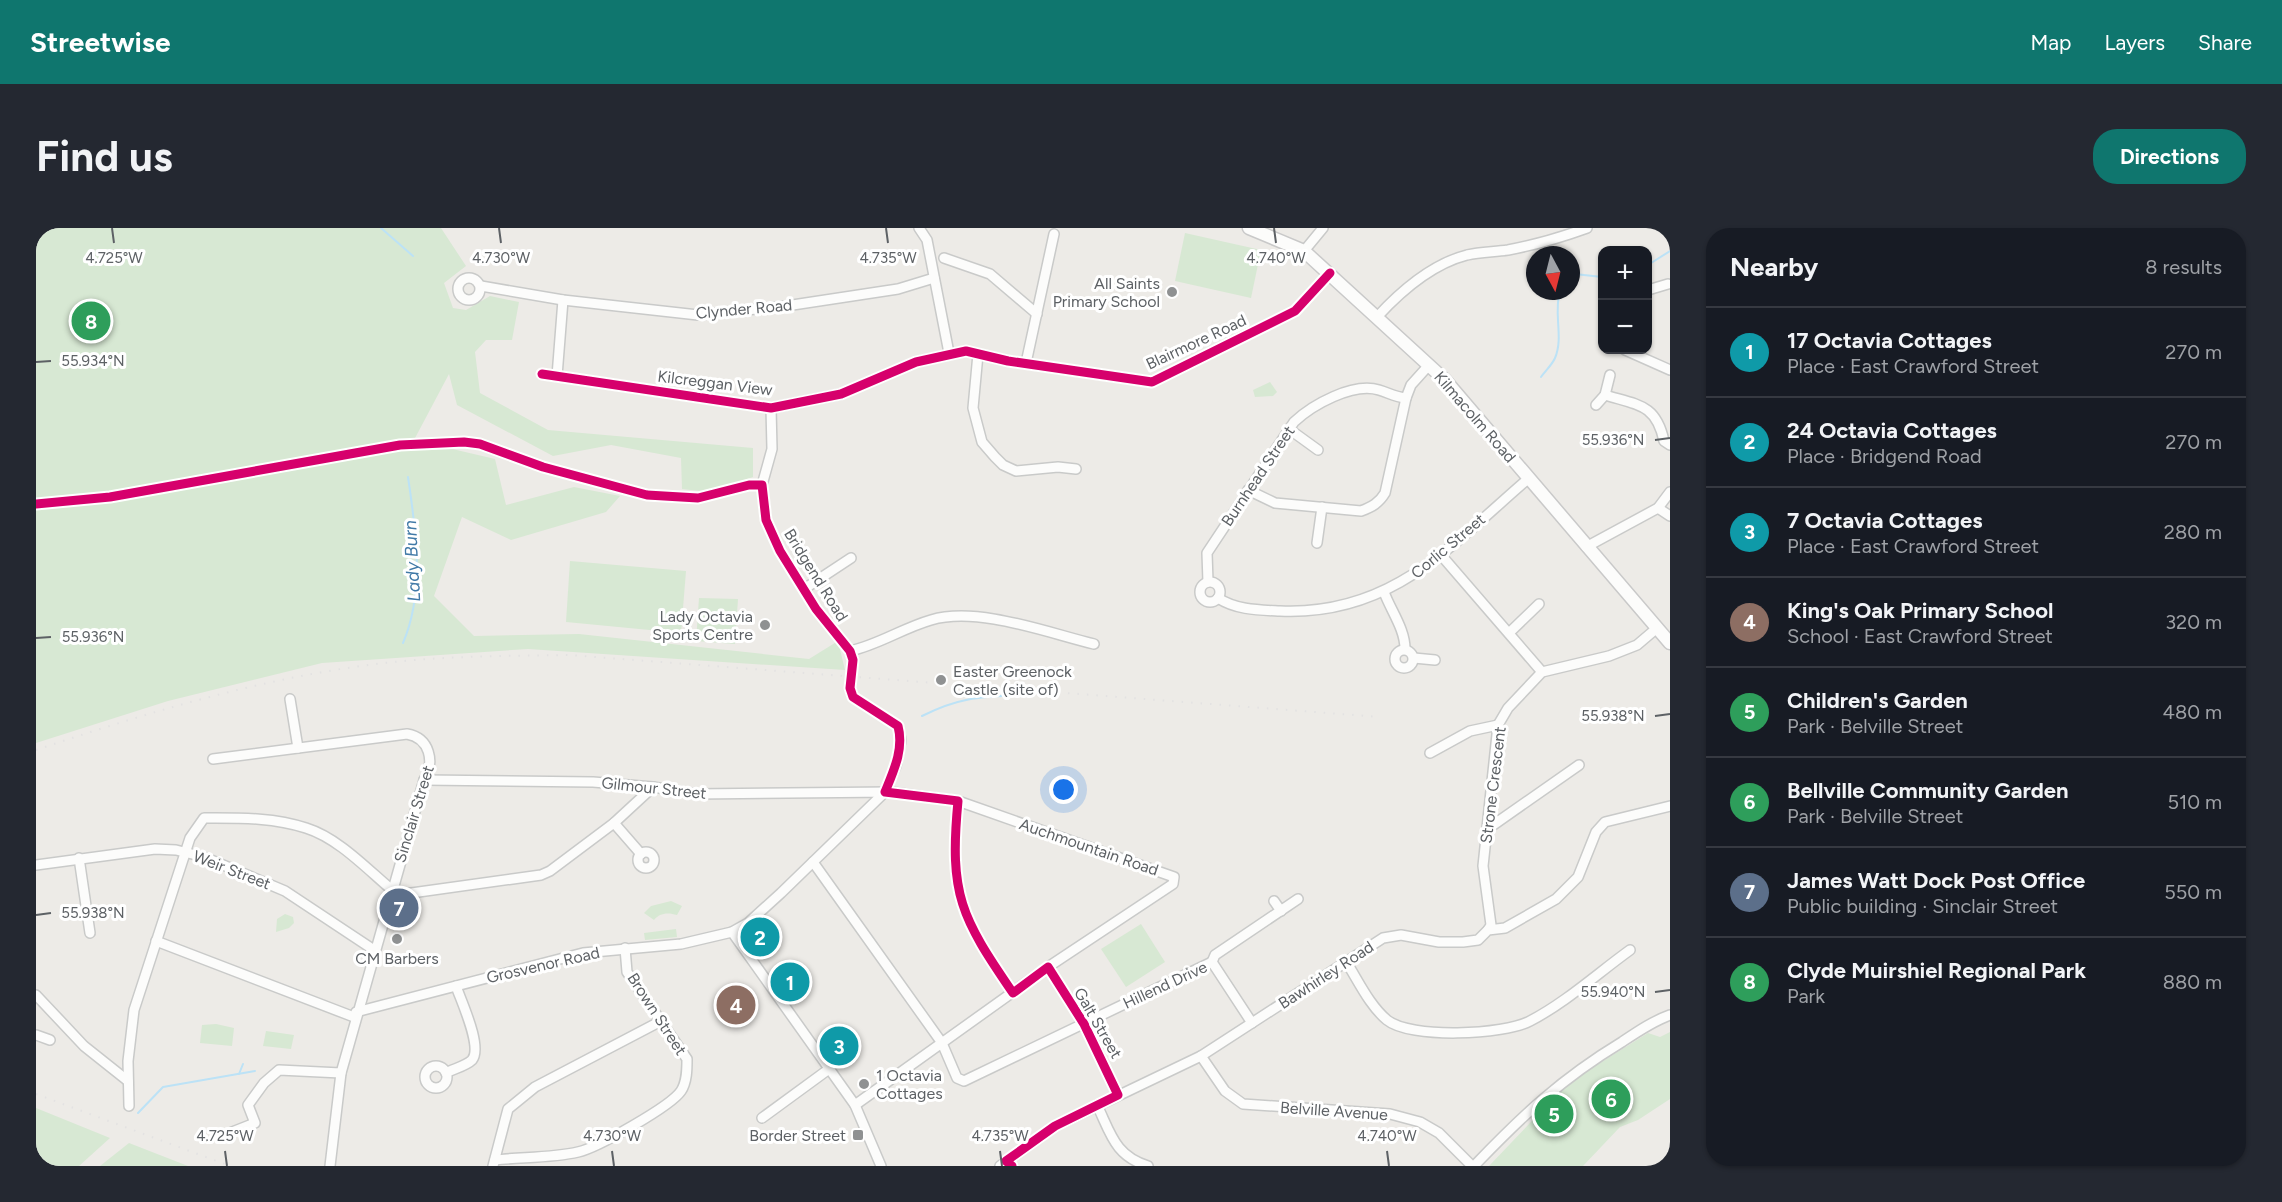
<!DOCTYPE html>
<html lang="en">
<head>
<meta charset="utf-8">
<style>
	body { margin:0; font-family:Figtree,sans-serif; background:#242831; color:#f1f3f6 }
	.controls { position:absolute; right:18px; top:18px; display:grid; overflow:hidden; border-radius:12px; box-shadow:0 2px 4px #0004 }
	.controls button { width:54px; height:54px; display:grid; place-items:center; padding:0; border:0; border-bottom:2px solid #363941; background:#171b24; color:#f1f3f6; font:30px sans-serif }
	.compass { position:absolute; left:1490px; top:18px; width:54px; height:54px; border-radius:50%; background:#171b24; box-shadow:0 2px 4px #0004; rotate:173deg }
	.you { position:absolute; left:1028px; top:562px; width:21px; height:21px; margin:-15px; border:4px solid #fff; border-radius:50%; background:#1a73e8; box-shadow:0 0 0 9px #1a73e833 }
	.badge { display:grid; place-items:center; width:39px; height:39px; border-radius:50%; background:#0f766e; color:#fff; font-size:20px; font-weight:700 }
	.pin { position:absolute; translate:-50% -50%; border:3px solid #fff; box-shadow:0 2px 6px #0006 }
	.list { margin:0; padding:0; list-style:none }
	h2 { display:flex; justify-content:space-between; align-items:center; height:78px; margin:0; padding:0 24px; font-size:26px }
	h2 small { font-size:20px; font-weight:400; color:#9ea1a6 }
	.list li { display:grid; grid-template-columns:39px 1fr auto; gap:18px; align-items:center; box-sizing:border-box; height:90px; padding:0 24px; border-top:2px solid #363941 }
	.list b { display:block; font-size:22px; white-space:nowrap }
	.list p { margin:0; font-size:20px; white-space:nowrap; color:#9ea1a6 }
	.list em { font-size:20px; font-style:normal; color:#9ea1a6 }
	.map { position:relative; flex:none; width:1634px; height:938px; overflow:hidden; border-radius:24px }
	header { display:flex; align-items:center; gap:36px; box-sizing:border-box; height:84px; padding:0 30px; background:#0f766e; color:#fff }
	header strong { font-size:28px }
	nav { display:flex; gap:33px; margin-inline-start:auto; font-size:21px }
	.intro { display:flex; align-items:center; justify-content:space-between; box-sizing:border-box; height:144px; padding:0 36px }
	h1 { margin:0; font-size:42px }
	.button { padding:15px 27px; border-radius:24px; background:#0f766e; color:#fff; font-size:21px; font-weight:700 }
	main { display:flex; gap:36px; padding:0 36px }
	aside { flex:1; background:#171b24; border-radius:24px; box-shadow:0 2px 4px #0004 }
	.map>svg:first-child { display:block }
</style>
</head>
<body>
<header>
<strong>Streetwise</strong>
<nav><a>Map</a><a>Layers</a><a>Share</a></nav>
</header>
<div class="intro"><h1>Find us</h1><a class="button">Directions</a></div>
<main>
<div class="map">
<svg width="1634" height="938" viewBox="0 0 1634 938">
	<rect width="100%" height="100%" fill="#edebe7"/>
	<g fill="#d7e8d3">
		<polygon points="0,0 405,0 430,38 408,55 417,80 430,82 454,68 483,74 476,112 450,112 439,124 444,165 512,202 717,220 717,249 673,264 646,261 645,230 575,217 517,228 421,177 413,146 378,212 459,231 470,277 538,259 584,268 570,284 475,312 426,289 398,368 438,408 543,406 773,431 802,413 809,442 492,421 286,435 132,473 0,515"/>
		<polygon points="1149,5 1225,22 1215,70 1139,53"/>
		<polygon points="1234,154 1241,164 1237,168 1219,169 1217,162"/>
		<polygon points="534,333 650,343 645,405 530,394"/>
		<polygon points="663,370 702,371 699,416 660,413"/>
		<path d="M635 673 646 678 641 687C632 684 623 685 618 692L608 685 615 678Z"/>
		<polygon points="249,686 257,689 258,695 253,700 240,704 241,691"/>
		<polygon points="1105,696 1129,734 1090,759 1065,721"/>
		<polygon points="640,701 641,709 609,712 608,705"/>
		<polygon points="180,796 198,800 196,818 164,815 166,797"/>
		<polygon points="230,803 258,807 255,821 227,818"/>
		<polygon points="1634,804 1634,871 1602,892 1584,899 1547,938 1453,938 1532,855 1612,805 1624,809"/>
		<polygon points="0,880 74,910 43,938 0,938"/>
		<polygon points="93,915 152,938 64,938"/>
	</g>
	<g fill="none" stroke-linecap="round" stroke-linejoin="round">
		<g stroke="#bce2f6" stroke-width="2">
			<polyline points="345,0 377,28"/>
			<polyline points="1612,37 1634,23"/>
			<polyline points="1535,48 1539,46 1566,49"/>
			<path d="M1505 149C1509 143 1516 137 1519 130 1528 109 1517 85 1524 63"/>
			<path d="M367 415C389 364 380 302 372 249"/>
			<path d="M886 488C922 470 942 469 981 467"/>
			<polyline points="203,846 207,836"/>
			<polyline points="102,885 127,859 219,843"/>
		</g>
		<g stroke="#c9cac9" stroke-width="12">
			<g id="street">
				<polyline points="883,0 891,12 913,125"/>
				<polyline points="1268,23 1287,0"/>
				<polyline points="908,30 954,46 1001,86"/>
				<circle cx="433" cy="61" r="11"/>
				<polyline points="445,58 527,72 662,87 750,78 862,61 898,50"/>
				<polyline points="1612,62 1632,56"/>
				<path d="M1341 89C1364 64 1396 36 1431 27 1444 24 1458 24 1472 22 1499 17 1526 9 1551 0"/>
				<polyline points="1589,122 1634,142"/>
				<polyline points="942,126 937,180 946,214 959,229 967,237 980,243 1022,239 1040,241"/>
				<polyline points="990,135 1018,6"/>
				<polyline points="506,146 735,180 805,166 880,134 930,123 972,133 1116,154 1259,83 1294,45"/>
				<polyline points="521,148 527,72"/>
				<path d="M1569 167C1602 177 1620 176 1628 213L1634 217"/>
				<polyline points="1560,177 1569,167 1574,147"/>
				<polyline points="1253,201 1282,222"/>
				<path d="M1212 262 1239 275 1325 283C1336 279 1343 275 1349 265L1370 170"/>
				<polyline points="1622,280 1634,288"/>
				<polyline points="1281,315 1286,279"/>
				<polyline points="1550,319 1622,280 1634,264"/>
				<polyline points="1405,327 1506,444"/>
				<circle cx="1174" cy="364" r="10"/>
				<path d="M1172 354 1171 325 1258 194C1276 177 1317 154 1343 162 1353 165 1359 169 1370 170L1375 157 1393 137"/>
				<polyline points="768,361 815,330"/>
				<path d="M1348 364C1355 383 1369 401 1369 421"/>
				<path d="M1182 370C1200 382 1223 382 1244 383 1356 388 1415 317 1493 250"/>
				<polyline points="1473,405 1503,376"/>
				<circle cx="1368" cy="431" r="9"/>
				<path d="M814 423C842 417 867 400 895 392 942 378 1012 405 1058 416"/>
				<polyline points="1378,430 1399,432"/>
				<polyline points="254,471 262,520"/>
				<polyline points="1394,525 1434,503 1462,497"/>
				<path d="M177 531 371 506C394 510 399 534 388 552L305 845 294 938"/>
				<polyline points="388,552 557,554 617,559 659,566 855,564 922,573 1138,649 1137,656 1012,739 819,877"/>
				<path d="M922 573C913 667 925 689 977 765"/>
				<polyline points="578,595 605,626"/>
				<polyline points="1453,600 1543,537"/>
				<circle cx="610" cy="632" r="8"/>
				<polyline points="43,630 54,705"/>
				<polyline points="777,634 906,815 921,850 928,853 1176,734"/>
				<polyline points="0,637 119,621 140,622 168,629 249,663 338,722"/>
				<polyline points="354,668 505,647 514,643 578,595 617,559"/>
				<polyline points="1238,673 1245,683"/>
				<polyline points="1452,702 1455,697 1447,638 1462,497 1472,480 1506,444 1573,428 1601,417 1621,400"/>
				<polyline points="696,704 819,877 845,938"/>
				<polyline points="120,713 318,789"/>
				<path d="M1309 732C1322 752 1333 777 1351 792 1374 811 1468 807 1494 793 1529 775 1562 745 1594 722"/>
				<polyline points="1176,734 1179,727 1262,671"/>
				<polyline points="1176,734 1216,795"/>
				<polyline points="1012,739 1048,796 1082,867"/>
				<polyline points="0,767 48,818 92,853"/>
				<polyline points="320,784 547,725 645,716 696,704 712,695 745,665 849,564 860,538 865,512 862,498 817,469 814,460 817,432 814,423 780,381 744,323 730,292 726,257 736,221 735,180"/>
				<polyline points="0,807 14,812"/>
				<polyline points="1165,828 1189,863 1207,876 1354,886 1384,894 1403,905 1436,938"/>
				<circle cx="400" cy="849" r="11"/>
				<path d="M410 845C417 841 430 838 436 832 447 819 425 773 420 758"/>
				<path d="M1061 877C1075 906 1079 928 1112 938"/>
				<path d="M93 878 92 833 98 782 154 610 168 590C202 590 237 589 270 600 302 610 330 640 356 662"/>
				<polyline points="726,890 793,841"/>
				<polyline points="191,906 219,895 212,877 228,855 243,842 305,845"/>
				<path d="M459 932C486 929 516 930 542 924 561 920 635 878 645 863 651 854 651 841 651 831L591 744 589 720"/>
				<polyline points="457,938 472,881 499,859 625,793"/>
				<polyline points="964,938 1019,898 1165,828 1347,710 1365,707 1403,714 1427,714 1442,712 1452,702 1469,700 1520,671 1542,649 1560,604 1569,594 1634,578"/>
				<path d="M1438 938C1487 887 1525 851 1586 814 1601 804 1617 793 1634 787"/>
			</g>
		</g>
		<g stroke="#c9c9c9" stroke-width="15">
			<polyline id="secondary" points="1213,0 1268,23 1409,152 1634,415"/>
		</g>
		<use href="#street" stroke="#fcfcfb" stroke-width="9"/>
		<use href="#secondary" stroke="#fcfcfb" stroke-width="12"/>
		<g stroke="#e3e2e2" stroke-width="2" stroke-dasharray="1.5 8" stroke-linecap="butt">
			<path d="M0 522C104 487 209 455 318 439 389 428 461 428 533 427L1344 489"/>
			<polyline points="0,866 194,938"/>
		</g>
		<g stroke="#fff" stroke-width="13">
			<g id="cycleway">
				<polyline points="506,146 735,180 805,166 880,134 930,123 972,133 1116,154 1259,83 1294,45"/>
				<path d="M0 276 74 269 364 217 428 214 444 216 507 239 611 267 662 270 713 257H726L730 292 744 323 780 381 814 423 817 432 814 460 817 469 862 498C868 521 858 542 849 564L922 573C913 667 925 689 977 765L1012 739 1048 796 1082 867 1019 898 970 933 976 938"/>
			</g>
		</g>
		<use href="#cycleway" stroke="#d6006c" stroke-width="9"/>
	</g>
	<path fill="none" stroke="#5d6165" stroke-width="2" d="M76 0 78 15M463 0 465 15M850 0 852 15M1238 0 1240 15M0 134 15 133M1619 212 1634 210M0 410 15 409M1619 488 1634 486M0 687 15 685M1619 764 1634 762M189 923 191 938M576 923 578 938M964 923 966 938M1351 923 1353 938"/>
	<g fill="#8f9192" stroke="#fff" stroke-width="2">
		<circle cx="1136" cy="64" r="6"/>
		<circle cx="729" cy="397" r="6"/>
		<circle cx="905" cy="452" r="6"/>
		<circle cx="361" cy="711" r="6"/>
		<circle cx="828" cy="856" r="6"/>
		<rect x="816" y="901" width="12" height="12" rx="3"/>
	</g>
	<g text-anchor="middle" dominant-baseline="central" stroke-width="6" stroke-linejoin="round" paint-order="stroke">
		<g font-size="16" fill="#5d6165" stroke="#fff" text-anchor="end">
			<text x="1124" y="55">All Saints<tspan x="1124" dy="18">Primary School</tspan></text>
			<text x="717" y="388">Lady Octavia<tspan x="717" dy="18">Sports Centre</tspan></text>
			<text x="917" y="443" text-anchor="start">Easter Greenock<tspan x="917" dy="18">Castle (site of)</tspan></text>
			<text x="361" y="730" text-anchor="middle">CM Barbers</text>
			<text x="840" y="847" text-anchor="start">1 Octavia<tspan x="840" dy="18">Cottages</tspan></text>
			<text x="810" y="907">Border Street</text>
		</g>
		<g font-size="16" fill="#5d6165" stroke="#fff">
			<text transform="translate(708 81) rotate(-5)">Clynder Road</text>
			<text transform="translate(1160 114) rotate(-25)">Blairmore Road</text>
			<text transform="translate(679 155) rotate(7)">Kilcreggan View</text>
			<text transform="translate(1439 189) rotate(49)">Kilmacolm Road</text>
			<text transform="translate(1222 248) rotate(-56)">Burnhead Street</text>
			<text transform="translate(1412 318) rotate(-40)">Corlic Street</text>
			<text transform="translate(780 347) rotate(58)">Bridgend Road</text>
			<text transform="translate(1457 557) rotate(-83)">Strone Crescent</text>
			<text transform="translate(618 560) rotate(6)">Gilmour Street</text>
			<text transform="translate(378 586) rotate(-73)">Sinclair Street</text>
			<text transform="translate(1053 619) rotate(19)">Auchmountain Road</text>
			<text transform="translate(196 642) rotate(21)">Weir Street</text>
			<text transform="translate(507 737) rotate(-13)">Grosvenor Road</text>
			<text transform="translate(1290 747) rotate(-33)">Bawhirley Road</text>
			<text transform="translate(1129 757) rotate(-25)">Hillend Drive</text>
			<text transform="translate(621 786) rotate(57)">Brown Street</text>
			<text transform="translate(1062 795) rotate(60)">Galt Street</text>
			<text transform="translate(1298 883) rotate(4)">Belville Avenue</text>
		</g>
		<g font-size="18" font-style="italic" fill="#417aa7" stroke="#fff">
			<text transform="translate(376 333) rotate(-93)">Lady Burn</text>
		</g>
	</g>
	<g font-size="15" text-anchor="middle" fill="#5d6165" stroke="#fff" stroke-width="6" stroke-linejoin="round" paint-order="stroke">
		<text x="78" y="35">4.725°W</text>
		<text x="465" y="35">4.730°W</text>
		<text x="852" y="35">4.735°W</text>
		<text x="1240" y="35">4.740°W</text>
		<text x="57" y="138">55.934°N</text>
		<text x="1577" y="217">55.936°N</text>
		<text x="57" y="414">55.936°N</text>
		<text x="1577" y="493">55.938°N</text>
		<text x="57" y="690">55.938°N</text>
		<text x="1577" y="769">55.940°N</text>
		<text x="189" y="913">4.725°W</text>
		<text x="576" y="913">4.730°W</text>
		<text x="964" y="913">4.735°W</text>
		<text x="1351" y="913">4.740°W</text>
	</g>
</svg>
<div class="controls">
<button>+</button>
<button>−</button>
</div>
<svg class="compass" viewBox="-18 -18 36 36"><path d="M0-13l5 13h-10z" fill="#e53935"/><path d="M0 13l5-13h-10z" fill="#9ea1a6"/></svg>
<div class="you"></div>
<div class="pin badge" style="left:754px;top:754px;background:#0f9aa8">1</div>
<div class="pin badge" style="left:724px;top:709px;background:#0f9aa8">2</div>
<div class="pin badge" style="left:803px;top:818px;background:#0f9aa8">3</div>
<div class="pin badge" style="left:700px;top:777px;background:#8d6e63">4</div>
<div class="pin badge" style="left:1518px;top:886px;background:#2e9e5b">5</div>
<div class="pin badge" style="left:1575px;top:871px;background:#2e9e5b">6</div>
<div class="pin badge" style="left:363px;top:680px;background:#5c6f8a">7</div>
<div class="pin badge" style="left:55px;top:93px;background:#2e9e5b">8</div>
</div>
<aside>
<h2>Nearby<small>8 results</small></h2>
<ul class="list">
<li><span class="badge" style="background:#0f9aa8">1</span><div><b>17 Octavia Cottages</b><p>Place · East Crawford Street</p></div><em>270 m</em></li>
<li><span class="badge" style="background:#0f9aa8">2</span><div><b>24 Octavia Cottages</b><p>Place · Bridgend Road</p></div><em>270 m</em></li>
<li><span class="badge" style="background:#0f9aa8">3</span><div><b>7 Octavia Cottages</b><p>Place · East Crawford Street</p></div><em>280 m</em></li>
<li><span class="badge" style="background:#8d6e63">4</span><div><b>King's Oak Primary School</b><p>School · East Crawford Street</p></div><em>320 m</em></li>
<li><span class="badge" style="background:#2e9e5b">5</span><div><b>Children's Garden</b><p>Park · Belville Street</p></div><em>480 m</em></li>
<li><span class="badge" style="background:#2e9e5b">6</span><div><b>Bellville Community Garden</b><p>Park · Belville Street</p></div><em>510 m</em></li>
<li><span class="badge" style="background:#5c6f8a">7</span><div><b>James Watt Dock Post Office</b><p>Public building · Sinclair Street</p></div><em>550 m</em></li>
<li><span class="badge" style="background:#2e9e5b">8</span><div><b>Clyde Muirshiel Regional Park</b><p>Park</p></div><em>880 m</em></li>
</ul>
</aside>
</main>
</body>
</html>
